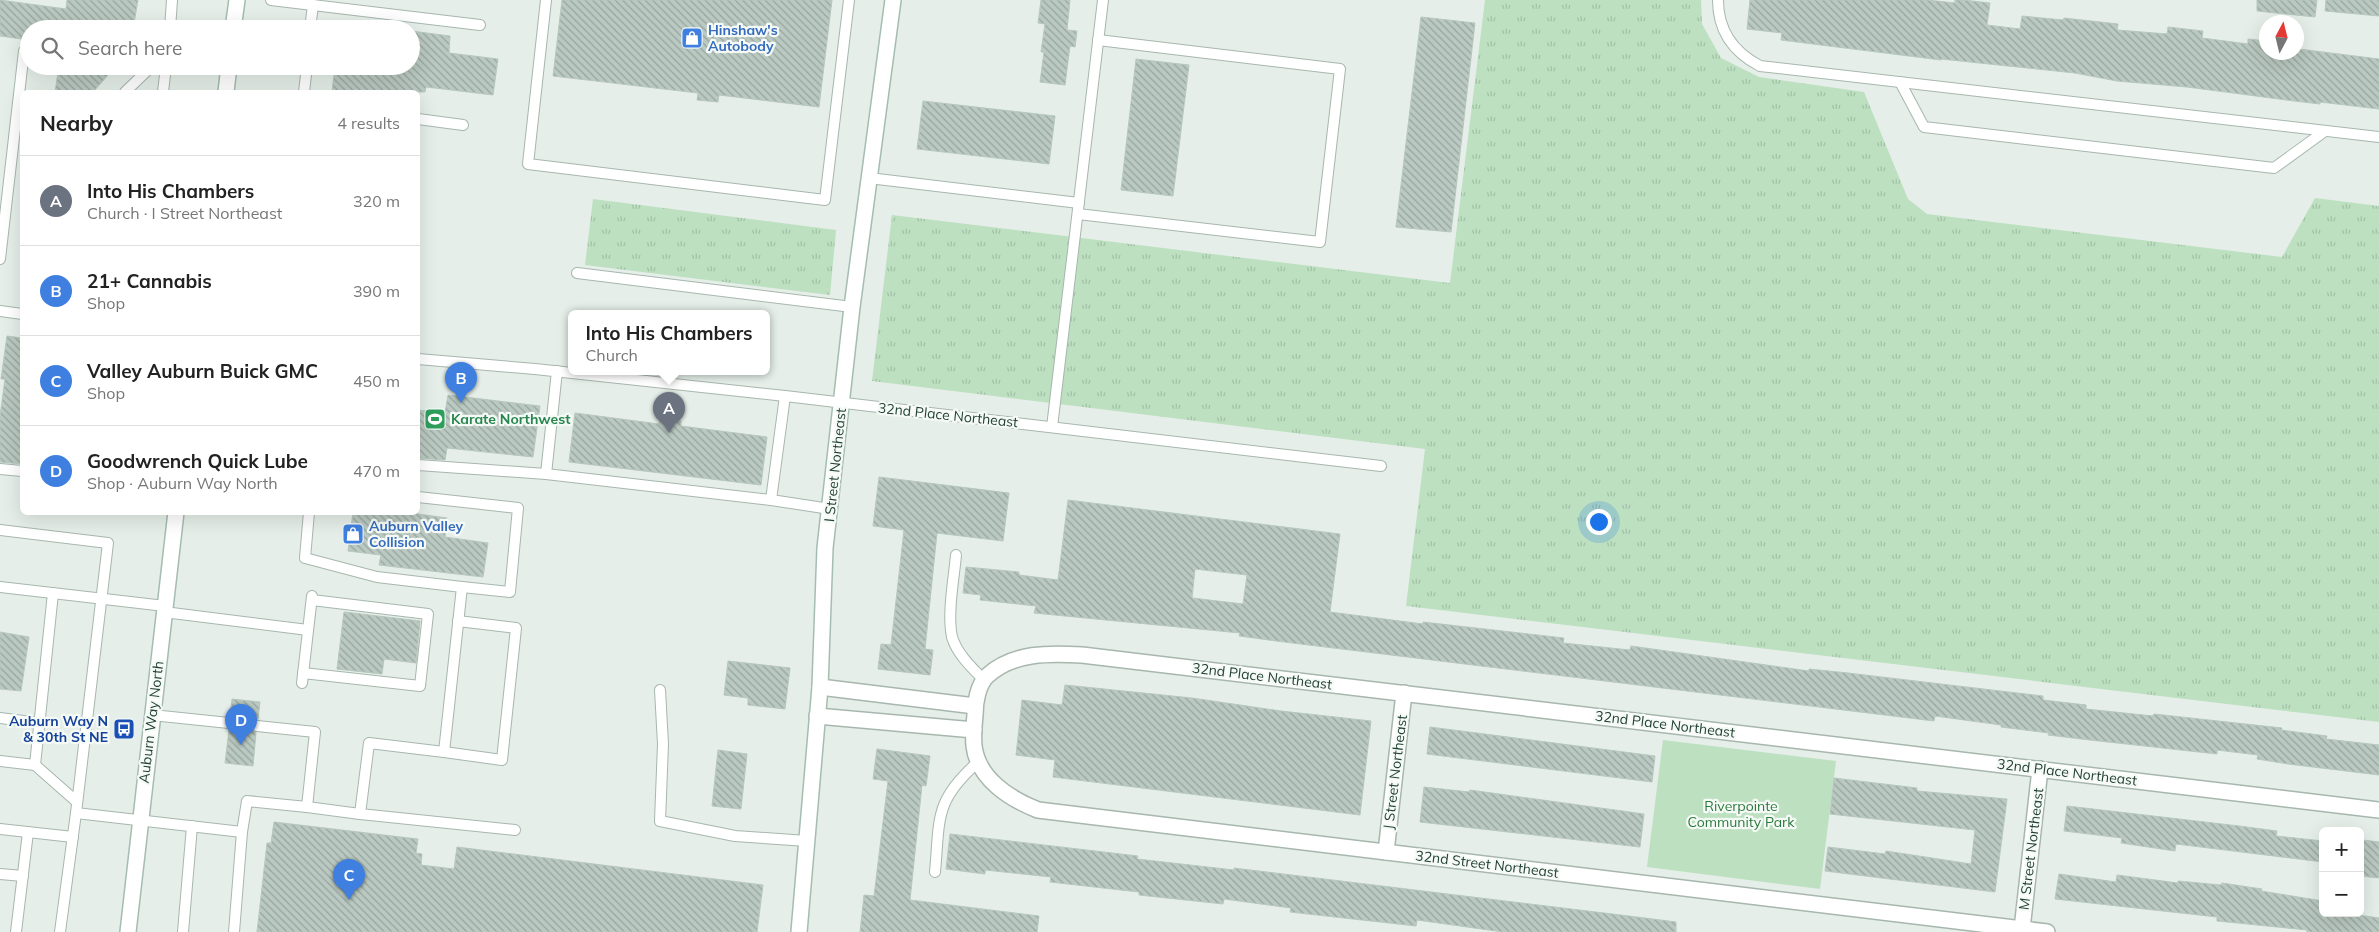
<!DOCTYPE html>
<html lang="en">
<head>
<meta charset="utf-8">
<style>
	body { margin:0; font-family:Mulish,sans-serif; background:#f6f6f6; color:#222 }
	.controls { position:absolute; right:15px; bottom:15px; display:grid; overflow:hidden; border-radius:8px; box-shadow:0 5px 20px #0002 }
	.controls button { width:45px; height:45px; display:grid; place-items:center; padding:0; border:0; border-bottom:1px solid #e0e0e0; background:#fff; color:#222; font:25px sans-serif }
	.compass { position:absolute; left:2259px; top:15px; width:45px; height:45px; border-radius:50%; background:#fff; box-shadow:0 5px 20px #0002; rotate:7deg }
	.you { position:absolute; left:1598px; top:521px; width:18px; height:18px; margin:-12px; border:4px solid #fff; border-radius:50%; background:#1a73e8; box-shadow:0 0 0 8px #1a73e833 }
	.badge { display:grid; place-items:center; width:32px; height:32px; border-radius:50%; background:#f5675b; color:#fff; font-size:16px; font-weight:700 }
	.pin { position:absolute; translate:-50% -41px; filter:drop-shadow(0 1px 2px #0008) }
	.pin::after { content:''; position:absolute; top:26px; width:18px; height:15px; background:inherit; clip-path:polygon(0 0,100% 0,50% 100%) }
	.popup { position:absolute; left:568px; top:310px; width:202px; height:65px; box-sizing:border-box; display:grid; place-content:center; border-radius:8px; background:#fff; filter:drop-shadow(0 1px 4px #0005); font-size:16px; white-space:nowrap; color:#767676 }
	.popup b { font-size:19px; color:#222 }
	.popup::after { content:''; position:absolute; left:50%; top:100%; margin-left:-10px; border:10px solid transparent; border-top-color:#fff }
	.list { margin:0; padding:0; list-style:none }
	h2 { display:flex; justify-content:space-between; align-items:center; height:65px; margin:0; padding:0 20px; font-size:21px }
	h2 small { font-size:16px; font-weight:400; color:#767676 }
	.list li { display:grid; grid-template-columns:32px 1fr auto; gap:15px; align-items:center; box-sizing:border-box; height:90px; padding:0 20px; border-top:1px solid #e0e0e0 }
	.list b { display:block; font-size:19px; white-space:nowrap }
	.list p { margin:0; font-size:16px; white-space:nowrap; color:#767676 }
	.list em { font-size:16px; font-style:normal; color:#767676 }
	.icon { flex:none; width:28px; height:28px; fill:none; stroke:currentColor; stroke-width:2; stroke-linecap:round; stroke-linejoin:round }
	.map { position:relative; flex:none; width:2379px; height:932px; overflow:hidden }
	.search { position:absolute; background:#fff; box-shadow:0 5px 20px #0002; left:20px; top:20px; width:400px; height:55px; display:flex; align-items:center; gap:12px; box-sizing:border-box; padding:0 18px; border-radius:28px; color:#767676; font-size:19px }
	.panel { position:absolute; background:#fff; box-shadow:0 5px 20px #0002; left:20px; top:90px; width:400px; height:425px; border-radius:8px }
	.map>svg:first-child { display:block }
</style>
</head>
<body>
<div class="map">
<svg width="2379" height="932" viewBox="0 0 2379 932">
	<defs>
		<pattern id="grass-tufts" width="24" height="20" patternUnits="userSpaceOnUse" patternTransform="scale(1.25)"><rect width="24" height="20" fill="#bde0c1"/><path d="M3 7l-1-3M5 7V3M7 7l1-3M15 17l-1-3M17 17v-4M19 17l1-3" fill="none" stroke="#a2c1a6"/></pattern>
		<pattern id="building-back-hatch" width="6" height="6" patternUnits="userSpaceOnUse" patternTransform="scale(1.25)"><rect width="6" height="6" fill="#bac9c1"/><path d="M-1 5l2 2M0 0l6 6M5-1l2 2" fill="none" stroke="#97a59e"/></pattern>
	</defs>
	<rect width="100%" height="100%" fill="#e5eee8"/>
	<g fill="url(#grass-tufts)">
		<polygon points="1485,0 1701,0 1702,24 1721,58 1759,77 1864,92 1908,199 1927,214 2282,257 2315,198 2379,206 2379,722 1406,606 1425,449 872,381 892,215 1450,283"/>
		<polygon points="593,199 836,230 830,295 585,265"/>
	</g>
	<polygon fill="#bde0c1" points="1663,740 1836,761 1820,889 1647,867"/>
	<g fill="url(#building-back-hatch)" stroke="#b7c8be" fill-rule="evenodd">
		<polygon points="0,0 66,9 67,0 138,0 133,29 29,29 29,40 0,36"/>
		<polygon points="562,0 832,0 819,107 719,95 718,102 697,100 698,93 553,76"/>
		<polygon points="1041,0 1070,0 1067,30 1077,31 1075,47 1070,46 1065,85 1040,82 1044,52 1041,52 1045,24 1038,23"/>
		<polygon points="1750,0 1927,0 1955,3 1955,0 1963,0 1990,3 1987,25 2020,29 2022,16 2063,20 2064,18 2118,24 2117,30 2167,34 2168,27 2203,31 2202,38 2248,44 2248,39 2266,41 2266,52 2299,52 2299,49 2379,59 2379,109 2320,102 2320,104 2294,101 2187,87 2117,81 2075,73 1941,59 1941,60 1781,40 1782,33 1747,29"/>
		<polygon points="2257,0 2317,0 2315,17 2257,11"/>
		<polygon points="2326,0 2379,0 2379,16 2325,11"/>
		<polygon points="1421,17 1475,23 1451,232 1396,227"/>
		<polygon points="411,31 450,36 449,53 498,59 493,95 426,87 425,92 332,92 335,66 411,66"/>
		<polygon points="1136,59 1189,65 1173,196 1121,190"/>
		<polygon points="59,66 116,66 93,92 55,92"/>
		<polygon points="923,101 1055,116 1049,164 917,149"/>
		<polygon points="7,336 22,338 22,464 0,462 0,416 5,379 1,379"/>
		<polygon points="448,395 540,406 533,457 447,448 445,460 418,458 418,410 445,413"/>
		<polygon points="575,413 659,424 660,418 681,421 681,426 767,437 761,485 569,462"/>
		<polygon points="879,477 1009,493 1003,541 937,533 925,649 933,650 930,675 878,669 881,644 891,645 904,530 873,526"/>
		<path d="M1068 500 1340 534 1330 612 1423 624V622L1564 638 1563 643 1630 650 1631 646 1809 671V669L1848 673 2043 696V700L2086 705V709L2153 716 2154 714 2282 728 2281 730 2327 736 2326 739 2379 745V775L2288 764 2257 759 2258 755 2217 750V754L2090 740 2048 735 2049 733 2001 727V725L1935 716 1934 721 1284 642 1239 636 1240 633 1034 613 1036 606 980 600 981 595 963 593 966 567 1019 572V575L1058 580ZM1195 569 1247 575 1243 604 1192 598Z"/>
		<polygon points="353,512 404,512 447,518 445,537 488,543 483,577 379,565 381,555 348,551"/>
		<polygon points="344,612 420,621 416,663 384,659 382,674 337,669"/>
		<polygon points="0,632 29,637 21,691 0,689"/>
		<polygon points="728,661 790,668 785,709 748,705 748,698 724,695"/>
		<polygon points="1065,685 1192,698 1281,711 1371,721 1360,815 1053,777 1055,760 1016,755 1022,700 1062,705"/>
		<polygon points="232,699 260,702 258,719 254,720 250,725 251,729 256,733 253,766 225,763 229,730 236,724 235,720 230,716"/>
		<polygon points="1430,727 1655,756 1652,782 1427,754"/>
		<polygon points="877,749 930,756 926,786 922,785 910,900 1039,916 1037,932 860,932 864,895 874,896 888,781 873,779"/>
		<polygon points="718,750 747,754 741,809 712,806"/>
		<polygon points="1834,778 1917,788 1917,791 2007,799 1995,892 1825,871 1828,847 1885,854 1886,851 1971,864 1975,830 1830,814"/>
		<polygon points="1424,787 1469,792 1470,790 1644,814 1640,847 1420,822"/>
		<polygon points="2067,806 2239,826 2277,831 2276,836 2323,841 2323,862 2176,844 2175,851 2121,843 2122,838 2064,831"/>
		<polygon points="274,822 418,839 416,853 422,854 421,865 454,869 457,847 763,885 757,932 257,932 267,843 271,843"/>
		<polygon points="950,834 1138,856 1137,859 1234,870 1234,868 1645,918 1676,922 1676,932 1503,932 1417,920 1416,926 1290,912 1291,908 1224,899 1223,904 1139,895 1139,892 1050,882 1051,877 985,870 985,874 946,869"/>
		<polygon points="2363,840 2379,842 2379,878 2360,876"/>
		<polygon points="2059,874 2116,882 2117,875 2178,883 2178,881 2221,885 2222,883 2262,889 2261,891 2323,901 2323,913 2344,913 2379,918 2379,932 2307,932 2307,930 2217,921 2217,917 2055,899"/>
	</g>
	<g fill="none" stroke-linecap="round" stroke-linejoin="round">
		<g stroke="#a7b7ae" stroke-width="12">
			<g id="lane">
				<polyline points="271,0 480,25"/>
				<polyline points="546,0 528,164 825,200 849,0"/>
				<path d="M1718 0C1718 31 1733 52 1760 66L2379 137"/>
				<polyline points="170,29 172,0"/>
				<polyline points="310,29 313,5"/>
				<polyline points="1900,82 1924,127 2274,168 2325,131"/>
				<polyline points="125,92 152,66"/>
				<polyline points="163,92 166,66"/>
				<polyline points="304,92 307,66"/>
				<polyline points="418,119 463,125"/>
				<polyline points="869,178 1079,203"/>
				<polyline points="1078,214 1320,242 1340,69 1098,40"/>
				<polyline points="0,259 24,51"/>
				<polyline points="577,273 852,307"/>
				<polyline points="0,311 22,314"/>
				<polyline points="418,359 535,369 785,396 1381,466"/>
				<polyline points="557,371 546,474 771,500"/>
				<polyline points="785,396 771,500 830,509"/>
				<polyline points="1052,427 1103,0"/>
				<polyline points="418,465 546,474"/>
				<polyline points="0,469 22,471"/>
				<polyline points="418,497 518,508 510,592 462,587"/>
				<polyline points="309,512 305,558 377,577 462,587 444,752 369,743 360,814 515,830"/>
				<polyline points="0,530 108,543 76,813 242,832 247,801 307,807 315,732 257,726"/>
				<path d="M956 555C954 578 947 614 952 637 957 654 972 668 984 680"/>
				<polyline points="0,587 165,606"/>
				<polyline points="164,612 308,630"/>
				<polyline points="303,673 420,686 428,614 312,600"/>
				<polyline points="302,683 312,596"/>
				<polyline points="660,690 663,744 660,821 735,836 807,841"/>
				<polyline points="152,715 229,723"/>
				<polyline points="0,718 39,723"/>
				<polyline points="444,752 502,760 516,628 458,621"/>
				<polyline points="0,761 35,765 77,802"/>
				<polyline points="35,765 53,593"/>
				<polyline points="307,807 360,814"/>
				<polyline points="0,829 73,837"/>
				<path d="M935 872C940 817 934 801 979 761"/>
				<polyline points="0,874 23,876"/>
				<polyline points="16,932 28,832"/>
				<polyline points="60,932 76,813"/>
				<polyline points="183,932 192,826"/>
				<polyline points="234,932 242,832"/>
			</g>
		</g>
		<g stroke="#a7b7ae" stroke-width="18">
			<g id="street">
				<polyline points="820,687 975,706"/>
				<polyline points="817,716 974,730"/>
				<polyline points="1386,852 1404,693"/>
				<polyline points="2022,929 2040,769"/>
				<path d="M2047 932 1038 810C1010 799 978 779 974 746 973 736 974 725 975 715 975 702 978 685 987 676 1013 652 1050 653 1082 655L2379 810"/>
			</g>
		</g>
		<g stroke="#a5bdb1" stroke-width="18">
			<g id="secondary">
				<polyline points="233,29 237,0"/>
				<polyline points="226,92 229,66"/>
				<polyline points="128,932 176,512"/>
				<polyline points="799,932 820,687 825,548 852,307 893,0"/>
			</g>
		</g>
		<use href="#lane" stroke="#fff" stroke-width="10"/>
		<use href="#street" stroke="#fff" stroke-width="15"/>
		<use href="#secondary" stroke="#fff" stroke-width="15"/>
	</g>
	<defs>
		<g id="shop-square" transform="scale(1.125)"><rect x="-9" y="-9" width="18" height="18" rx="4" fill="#3f7fe0" stroke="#f5faf7"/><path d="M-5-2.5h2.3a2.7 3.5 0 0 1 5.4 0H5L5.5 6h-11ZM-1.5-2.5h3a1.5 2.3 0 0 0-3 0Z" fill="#fff"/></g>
		<g id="stadium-square" transform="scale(1.125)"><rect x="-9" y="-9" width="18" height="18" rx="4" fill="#2e9e5b" stroke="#f5faf7"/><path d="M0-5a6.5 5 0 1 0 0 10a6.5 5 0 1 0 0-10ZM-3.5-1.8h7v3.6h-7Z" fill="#fff"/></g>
		<g id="bus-square" transform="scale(1.125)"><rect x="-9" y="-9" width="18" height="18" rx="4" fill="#1a4fb4" stroke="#f5faf7"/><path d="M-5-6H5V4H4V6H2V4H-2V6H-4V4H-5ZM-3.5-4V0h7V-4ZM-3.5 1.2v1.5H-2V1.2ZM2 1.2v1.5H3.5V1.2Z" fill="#fff"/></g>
	</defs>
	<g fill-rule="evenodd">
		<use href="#shop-square" x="692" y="38"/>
		<use href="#stadium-square" x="435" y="419"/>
		<use href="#shop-square" x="353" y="534"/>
		<use href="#bus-square" x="124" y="729"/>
	</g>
	<g text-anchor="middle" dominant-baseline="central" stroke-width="4.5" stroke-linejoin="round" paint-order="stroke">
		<g font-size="14" font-weight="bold" fill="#366cbe" stroke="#f5faf7" text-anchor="start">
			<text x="708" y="30">Hinshaw's<tspan x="708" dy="16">Autobody</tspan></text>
			<text x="369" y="526">Auburn Valley<tspan x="369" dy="16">Collision</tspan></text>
		</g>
		<g font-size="14" fill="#234134" stroke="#f5faf7">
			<text transform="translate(948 415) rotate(6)">32nd Place Northeast</text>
			<text transform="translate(835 465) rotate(-84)">I Street Northeast</text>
			<text transform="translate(1262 676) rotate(7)">32nd Place Northeast</text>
			<text transform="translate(151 722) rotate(-83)">Auburn Way North</text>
			<text transform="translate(1665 724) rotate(7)">32nd Place Northeast</text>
			<text transform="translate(1395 772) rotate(-83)">J Street Northeast</text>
			<text transform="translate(2067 772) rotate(7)">32nd Place Northeast</text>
			<text transform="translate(2031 849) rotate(-83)">M Street Northeast</text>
			<text transform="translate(1487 864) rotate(7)">32nd Street Northeast</text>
		</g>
		<g font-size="14" font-weight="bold" fill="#27864d" stroke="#f5faf7" text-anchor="start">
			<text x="451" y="419">Karate Northwest</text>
		</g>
		<g font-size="14" font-weight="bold" fill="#164399" stroke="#f5faf7" text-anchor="end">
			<text x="108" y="721">Auburn Way N<tspan x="108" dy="16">&amp; 30th St NE</tspan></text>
		</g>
		<g font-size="14" fill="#2c793c" stroke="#f5faf7">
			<text x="1741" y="806">Riverpointe<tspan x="1741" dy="16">Community Park</tspan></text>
		</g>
	</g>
</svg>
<div class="controls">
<button>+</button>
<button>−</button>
</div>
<svg class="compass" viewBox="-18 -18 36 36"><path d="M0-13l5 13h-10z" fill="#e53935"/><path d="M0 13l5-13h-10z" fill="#767676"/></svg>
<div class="you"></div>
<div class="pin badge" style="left:669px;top:433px;background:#6b7280">A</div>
<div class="popup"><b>Into His Chambers</b>Church</div>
<div class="pin badge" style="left:461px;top:403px;background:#3f7fe0">B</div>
<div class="pin badge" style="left:349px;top:900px;background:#3f7fe0">C</div>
<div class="pin badge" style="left:241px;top:745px;background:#3f7fe0">D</div>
<div class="search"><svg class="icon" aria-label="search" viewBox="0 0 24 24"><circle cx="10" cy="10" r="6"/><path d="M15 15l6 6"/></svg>Search here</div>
<section class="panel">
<h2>Nearby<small>4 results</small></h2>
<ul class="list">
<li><span class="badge" style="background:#6b7280">A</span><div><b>Into His Chambers</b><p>Church · I Street Northeast</p></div><em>320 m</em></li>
<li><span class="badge" style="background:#3f7fe0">B</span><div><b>21+ Cannabis</b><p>Shop</p></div><em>390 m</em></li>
<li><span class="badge" style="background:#3f7fe0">C</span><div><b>Valley Auburn Buick GMC</b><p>Shop</p></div><em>450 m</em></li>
<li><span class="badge" style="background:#3f7fe0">D</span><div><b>Goodwrench Quick Lube</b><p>Shop · Auburn Way North</p></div><em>470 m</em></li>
</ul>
</section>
</div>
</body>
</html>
